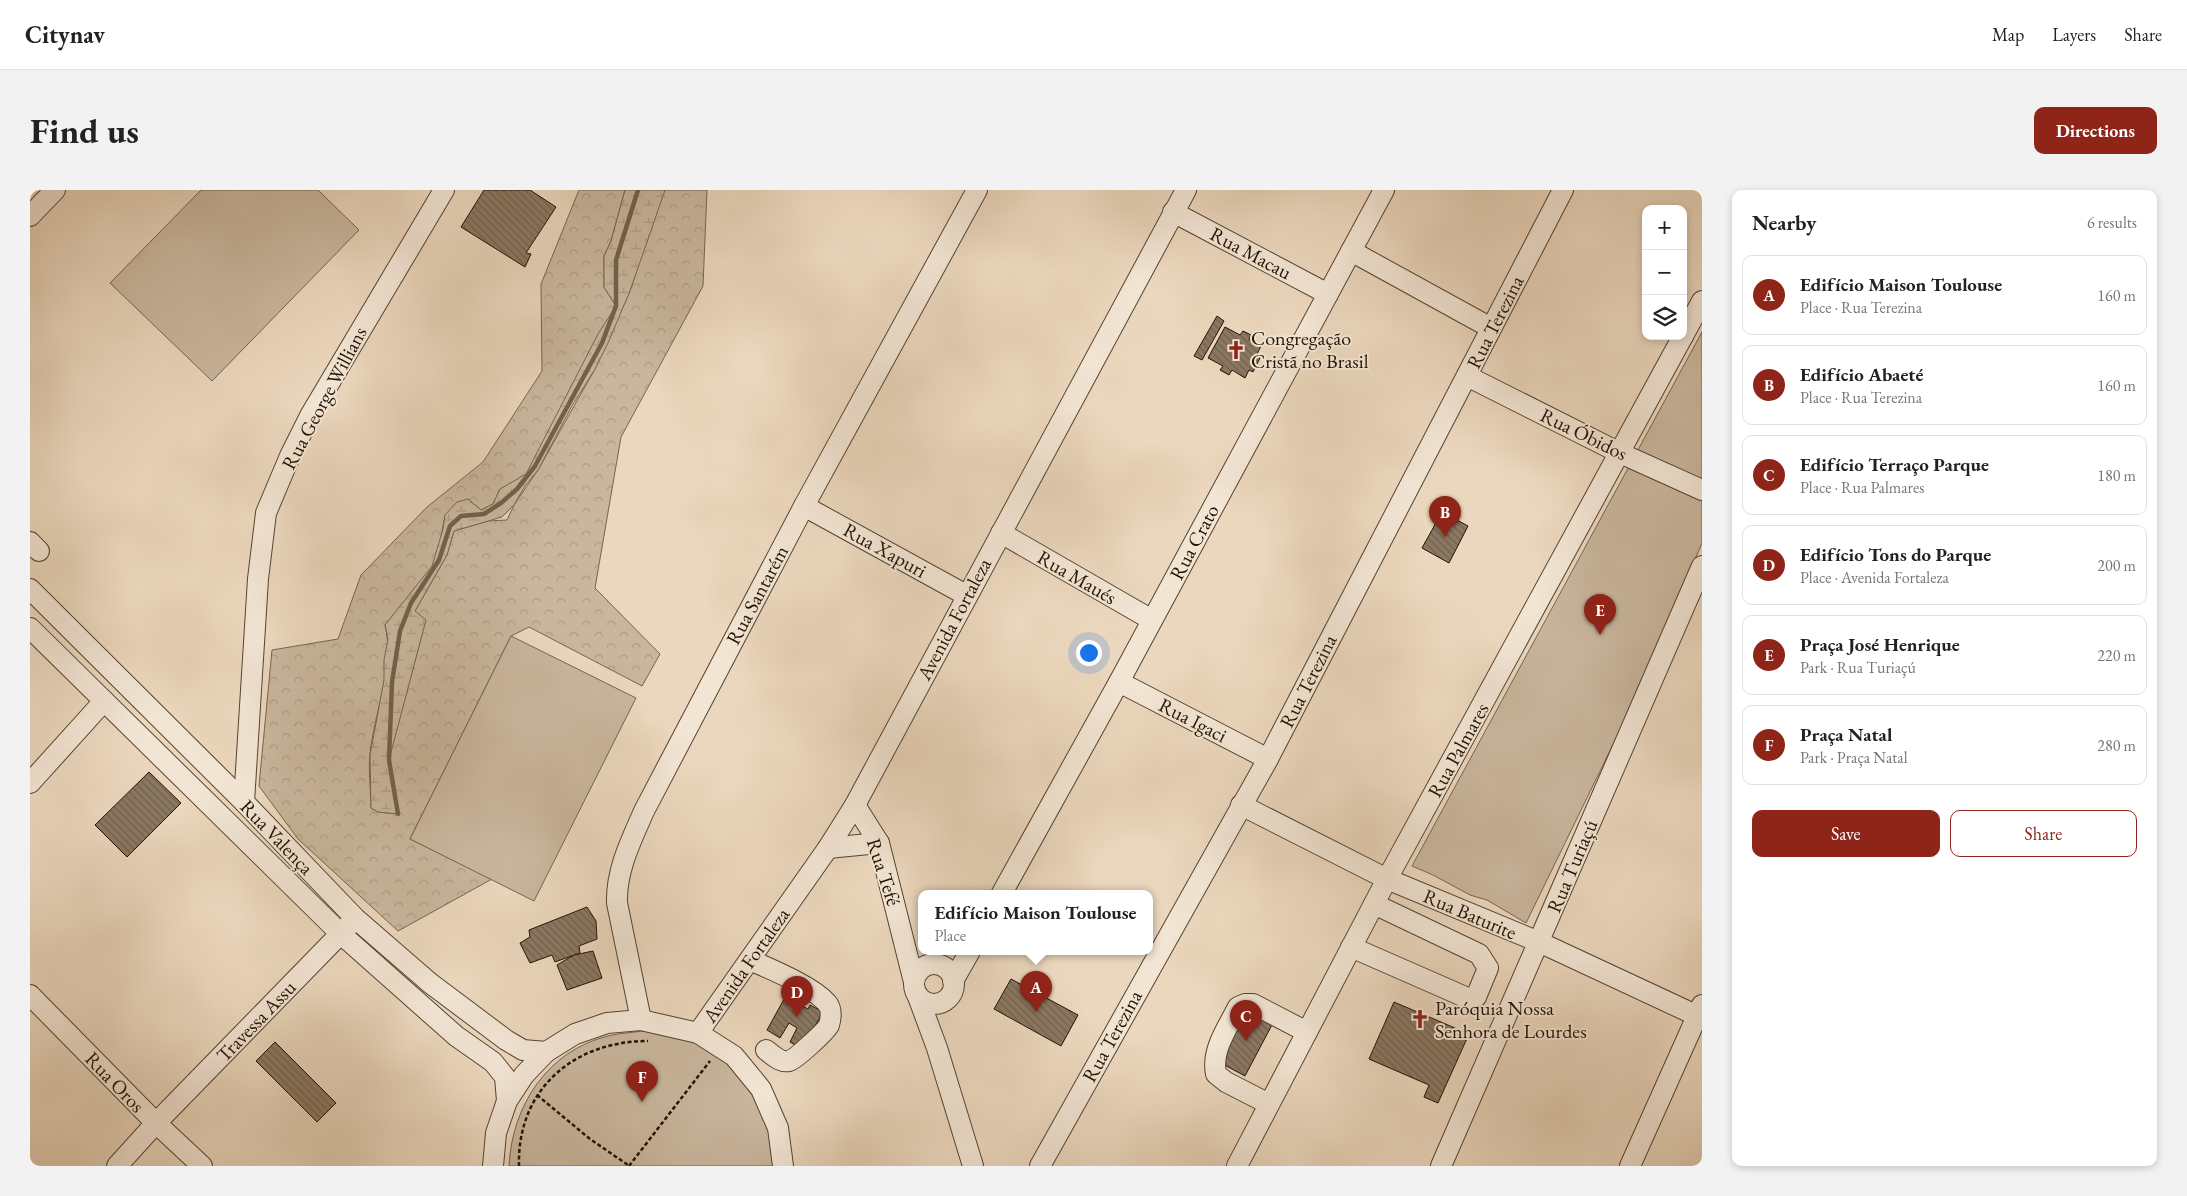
<!DOCTYPE html>
<html lang="en">
<head>
<meta charset="utf-8">
<style>
	body { margin:0; font-family:"EB Garamond",serif; background:#f2f2f2; color:#222 }
	.controls { position:absolute; right:15px; top:15px; display:grid; overflow:hidden; border-radius:10px; box-shadow:0 2px 8px #0003 }
	.controls button { width:45px; height:45px; display:grid; place-items:center; padding:0; border:0; border-bottom:1px solid #e0e0e0; background:#fff; color:#222; font:25px sans-serif }
	.you { position:absolute; left:1058px; top:462px; width:18px; height:18px; margin:-12px; border:4px solid #fff; border-radius:50%; background:#1a73e8; box-shadow:0 0 0 8px #1a73e833 }
	.badge { display:grid; place-items:center; width:32px; height:32px; border-radius:50%; background:#8f2418; color:#fff; font-size:16px; font-weight:700 }
	.pin { position:absolute; translate:-50% -41px; filter:drop-shadow(0 1px 2px #0008) }
	.pin::after { content:''; position:absolute; top:26px; width:18px; height:15px; background:inherit; clip-path:polygon(0 0,100% 0,50% 100%) }
	.popup { position:absolute; left:888px; top:700px; width:235px; height:65px; box-sizing:border-box; display:grid; place-content:center; border-radius:10px; background:#fff; filter:drop-shadow(0 1px 4px #0005); font-size:16px; white-space:nowrap; color:#767676 }
	.popup b { font-size:19px; color:#222 }
	.popup::after { content:''; position:absolute; left:50%; top:100%; margin-left:-10px; border:10px solid transparent; border-top-color:#fff }
	.list { margin:0; padding:0; list-style:none }
	h2 { display:flex; justify-content:space-between; align-items:center; height:65px; margin:0; padding:0 20px; font-size:21px }
	h2 small { font-size:16px; font-weight:400; color:#767676 }
	.list li { display:grid; grid-template-columns:32px 1fr auto; gap:15px; align-items:center; box-sizing:border-box; height:80px; margin:0 10px 10px; padding:0 10px; border:1px solid #e0e0e0; border-radius:10px }
	.list b { display:block; font-size:19px; white-space:nowrap }
	.list p { margin:0; font-size:16px; white-space:nowrap; color:#767676 }
	.list em { font-size:16px; font-style:normal; color:#767676 }
	.actions { display:flex; gap:10px; padding:15px 20px }
	.actions a { flex:1; padding:11px 0; border:1px solid #8f2418; border-radius:10px; text-align:center; font-size:18px; color:#8f2418 }
	.actions .main { background:#8f2418; color:#fff }
	.icon { flex:none; width:28px; height:28px; fill:none; stroke:currentColor; stroke-width:2; stroke-linecap:round; stroke-linejoin:round }
	.map { position:relative; flex:none; width:1672px; height:976px; overflow:hidden; border-radius:10px }
	header { display:flex; align-items:center; gap:30px; box-sizing:border-box; height:70px; padding:0 25px; background:#fff; border-bottom:1px solid #e0e0e0 }
	header strong { font-size:24px }
	nav { display:flex; gap:28px; margin-inline-start:auto; font-size:18px }
	.intro { display:flex; align-items:center; justify-content:space-between; box-sizing:border-box; height:120px; padding:0 30px }
	h1 { margin:0; font-size:35px }
	.button { padding:12px 22px; border-radius:10px; background:#8f2418; color:#fff; font-size:18px; font-weight:700 }
	main { display:flex; gap:30px; padding:0 30px }
	aside { flex:1; background:#fff; border-radius:10px; box-shadow:0 2px 8px #0003 }
	.map>svg:first-child { display:block }
</style>
</head>
<body>
<header>
<strong>Citynav</strong>
<nav><a>Map</a><a>Layers</a><a>Share</a></nav>
</header>
<div class="intro"><h1>Find us</h1><a class="button">Directions</a></div>
<main>
<div class="map">
<svg width="1672" height="976" viewBox="0 0 1672 976">
	<defs>
		<pattern id="forest-crowns" width="20" height="18" patternUnits="userSpaceOnUse" patternTransform="scale(1.25)"><rect width="20" height="18" fill="#c9b69d"/><path d="M2 6a3 3 0 1 1 6 0M12 15a3 3 0 1 1 6 0" fill="none" stroke="#ac9b85"/></pattern>
		<pattern id="wetland-marsh" width="20" height="14" patternUnits="userSpaceOnUse" patternTransform="scale(1.25)"><rect width="20" height="14" fill="#c9b69d"/><path d="M1 5h8M5 5V1M11 12h8M15 12V8" fill="none" stroke="#ac9b85"/></pattern>
		<pattern id="building-back-hatch" width="6" height="6" patternUnits="userSpaceOnUse" patternTransform="scale(1.25)"><rect width="6" height="6" fill="#8b7863"/><path d="M-1 5l2 2M0 0l6 6M5-1l2 2" fill="none" stroke="#71614f"/></pattern>
	</defs>
	<rect width="100%" height="100%" fill="#ebd7bd"/>
	<filter id="stains"><feTurbulence type="fractalNoise" baseFrequency=".004" numOctaves="4"/><feColorMatrix values="0 0 0 0 .2 0 0 0 0 .09 0 0 0 0 .02 0 0 0 .5 -.17"/></filter>
	<radialGradient id="worn" r=".72"><stop offset=".6" stop-color="#630" stop-opacity="0"/><stop offset="1" stop-color="#630" stop-opacity=".3"/></radialGradient>
	<path fill="url(#forest-crowns)" stroke="#76644f" d="M549 0H595L581 51 574 66V97L586 116 498 285 470 299 463 314 451 320 438 309 415 326 405 376 355 435C365 475 344 523 340 564 338 581 341 600 341 618L348 622 368 624 359 566 389 456 385 421 417 365 424 341 458 331 477 330 484 315 508 280 565 179 600 101 633 0H677L673 96 591 247 565 398 630 464 612 496 499 437 481 446 380 649 462 689 368 741 268 649 229 596 242 460 308 449 331 385 397 317 453 272 512 181 511 94Z"/>
	<polygon fill="url(#wetland-marsh)" stroke="#76644f" points="595,0 635,0 600,101 578,153 565,179 542,216 508,280 495,296 484,315 472,327 424,341 417,365 385,421 396,430 359,570 368,624 348,622 341,618 340,565 354,490 354,470 358,449 355,435 402,376 413,339 415,325 427,312 438,309 451,320 463,314 470,299 496,284 568,144 586,116 574,97 574,66 581,51"/>
	<g fill="#c9b69d" stroke="#76644f">
		<polygon points="171,0 288,0 329,40 182,191 80,93"/>
		<polygon points="1672,142 1672,353 1592,536 1496,733 1457,710 1440,705 1403,685 1382,676"/>
		<polygon points="481,446 606,508 504,711 380,649"/>
		<path d="M612 841C623 843 636 843 646 846 687 857 730 892 740 934 744 947 744 962 746 976H479C482 916 517 861 578 846 589 843 601 843 612 841Z"/>
	</g>
	<g fill="none" stroke-linecap="round" stroke-linejoin="round">
		<polyline stroke="#72604b" stroke-width="4.5" points="368,624 359,570 362,492 370,441 381,413 409,370 420,336 431,326 454,324 471,313 487,299 505,276 572,153 586,116 586,70 608,0"/>
	</g>
	<g fill="url(#building-back-hatch)" stroke="#221201">
		<polygon points="454,0 500,0 526,17 496,63 501,64 495,77 431,37"/>
		<polygon points="1187,126 1194,131 1172,170 1164,166"/>
		<polygon points="1195,137 1210,145 1213,141 1221,145 1219,150 1231,156 1227,164 1230,168 1223,182 1219,180 1215,188 1202,180 1199,185 1190,180 1193,176 1178,168"/>
		<polygon points="1412,322 1438,336 1419,373 1392,358"/>
		<polygon points="119,582 151,613 97,667 65,635"/>
		<polygon points="557,717 566,731 567,749 549,756 550,763 525,772 522,765 500,773 490,753 500,747 499,740"/>
		<polygon points="563,761 572,788 537,800 527,775 544,765"/>
		<polygon points="981,789 1048,825 1031,856 964,819"/>
		<polygon points="758,802 771,810 769,814 778,819 780,815 793,822 772,859 760,852 767,838 759,833 750,848 737,840"/>
		<polygon points="1364,812 1439,844 1408,913 1394,907 1399,895 1339,869"/>
		<polygon points="1217,817 1244,831 1215,886 1187,871"/>
		<polygon points="245,852 306,913 287,932 226,871"/>
	</g>
	<g fill="none" stroke-linecap="round" stroke-linejoin="round">
		<g stroke="#544330" stroke-width="22">
			<g id="minor">
				<polyline points="1143,22 1298,104"/>
				<polyline points="0,26 25,0"/>
				<polyline points="1321,61 1461,138"/>
				<polyline points="1653,146 1672,111"/>
				<polyline points="1437,186 1590,263 1672,300"/>
				<polyline points="774,316 936,405"/>
				<polyline points="971,343 1122,430"/>
				<polyline points="0,352 9,361"/>
				<polyline points="0,399 214,612 325,728 400,793 476,850 493,860 516,862"/>
				<polyline points="0,438 311,744 426,846 463,872 475,887 477,911"/>
				<polyline points="1089,492 1238,569"/>
				<polyline points="0,593 74,511"/>
				<polyline points="214,612 228,389 236,323 260,266 281,224 414,0"/>
				<polyline points="825,615 849,653 884,792"/>
				<polyline points="1211,615 1357,689 1509,752 1672,828"/>
				<polyline points="798,658 849,653"/>
				<polyline points="972,703 1089,492 1354,0"/>
				<polyline points="1321,757 1442,810 1446,807 1458,778 1449,764 1344,714"/>
				<path d="M720 770C740 779 782 796 797 813 802 819 801 828 799 835 796 841 766 869 759 871 750 873 743 865 736 860"/>
				<circle cx="904" cy="794" r="20"/>
				<polyline points="923,791 940,761"/>
				<polyline points="887,804 907,858 943,976"/>
				<polyline points="0,805 126,933 172,976"/>
				<path d="M611 830 587 713C586 680 601 651 614 621L774 316 947 0"/>
				<polyline points="668,843 798,658 825,615 1156,0"/>
				<path d="M1239 914 1196 892 1186 884C1181 860 1198 837 1208 817L1215 814H1223L1277 842"/>
				<polyline points="87,976 126,933 320,734"/>
				<polyline points="463,976 466,943 477,911 494,885 516,862 545,844 577,833 611,830 668,843 704,866 731,899 748,938 753,976"/>
				<polyline points="1010,976 1238,569 1533,0"/>
				<polyline points="1207,976 1357,689 1653,146"/>
				<polyline points="1411,976 1672,376"/>
				<polyline points="1600,976 1672,815"/>
			</g>
		</g>
		<g stroke="#221201" stroke-width="2.5" stroke-dasharray="4 2.5" stroke-linecap="butt">
			<polyline points="507,905 560,949 598,975"/>
			<path d="M489 976C487 899 544 851 618 851"/>
			<polyline points="599,976 680,871"/>
		</g>
		<use href="#minor" stroke="#f2e5d4" stroke-width="20"/>
	</g>
	<defs>
		<g id="church-bare" transform="scale(1.5)"><path d="M-1.2-6h2.4v3.5h3.3v2.4h-3.3V6h-2.4V-.1h-3.3v-2.4h3.3Z" fill="#8f2418" stroke="#f2e5d4" stroke-width="2.5" paint-order="stroke"/></g>
	</defs>
	<g fill-rule="evenodd">
		<use href="#church-bare" x="1206" y="160"/>
		<use href="#church-bare" x="1390" y="829"/>
	</g>
	<g text-anchor="middle" dominant-baseline="central" stroke-width="4" stroke-linejoin="round" paint-order="stroke">
		<g font-size="20" fill="#221201" stroke="#f2e5d4">
			<text transform="translate(1221 63) rotate(28)">Rua Macau</text>
			<text transform="translate(1465 132) rotate(-63)">Rua Terezina</text>
			<text transform="translate(294 208) rotate(-62)">Rua George Willians</text>
			<text transform="translate(1554 244) rotate(26)">Rua Óbidos</text>
			<text transform="translate(1164 352) rotate(-62)">Rua Crato</text>
			<text transform="translate(855 360) rotate(29)">Rua Xapuri</text>
			<text transform="translate(1047 387) rotate(30)">Rua Maués</text>
			<text transform="translate(727 405) rotate(-62)">Rua Santarém</text>
			<text transform="translate(924 429) rotate(-62)">Avenida Fortaleza</text>
			<text transform="translate(1278 491) rotate(-63)">Rua Terezina</text>
			<text transform="translate(1163 530) rotate(27)">Rua Igaci</text>
			<text transform="translate(1428 560) rotate(-61)">Rua Palmares</text>
			<text transform="translate(247 647) rotate(46)">Rua Valença</text>
			<text transform="translate(1542 676) rotate(-67)">Rua Turiaçú</text>
			<text transform="translate(854 682) rotate(72)">Rua Tefé</text>
			<text transform="translate(1440 724) rotate(23)">Rua Baturite</text>
			<text transform="translate(716 775) rotate(-55)">Avenida Fortaleza</text>
			<text transform="translate(226 831) rotate(-46)">Travessa Assu</text>
			<text transform="translate(1082 846) rotate(-61)">Rua Terezina</text>
			<text transform="translate(85 892) rotate(46)">Rua Oros</text>
		</g>
		<g font-size="20" fill="#221201" stroke="#f2e5d4" text-anchor="start">
			<text x="1221" y="148">Congregação<tspan x="1221" dy="23">Cristã no Brasil</tspan></text>
			<text x="1405" y="818">Paróquia Nossa<tspan x="1405" dy="23">Senhora de Lourdes</tspan></text>
		</g>
	</g>
	<rect width="100%" height="100%" filter="url(#stains)"/>
	<rect width="100%" height="100%" fill="url(#worn)"/>
</svg>
<div class="controls">
<button>+</button>
<button>−</button>
<button><svg class="icon" aria-label="layers" viewBox="0 0 24 24"><path d="M12 4l9 5-9 5-9-5zM3 14l9 5 9-5"/></svg></button>
</div>
<div class="you"></div>
<div class="pin badge" style="left:1006px;top:822px">A</div>
<div class="popup"><b>Edifício Maison Toulouse</b>Place</div>
<div class="pin badge" style="left:1415px;top:347px">B</div>
<div class="pin badge" style="left:1216px;top:851px">C</div>
<div class="pin badge" style="left:767px;top:827px">D</div>
<div class="pin badge" style="left:1570px;top:445px">E</div>
<div class="pin badge" style="left:612px;top:912px">F</div>
</div>
<aside>
<h2>Nearby<small>6 results</small></h2>
<ul class="list">
<li><span class="badge">A</span><div><b>Edifício Maison Toulouse</b><p>Place · Rua Terezina</p></div><em>160 m</em></li>
<li><span class="badge">B</span><div><b>Edifício Abaeté</b><p>Place · Rua Terezina</p></div><em>160 m</em></li>
<li><span class="badge">C</span><div><b>Edifício Terraço Parque</b><p>Place · Rua Palmares</p></div><em>180 m</em></li>
<li><span class="badge">D</span><div><b>Edifício Tons do Parque</b><p>Place · Avenida Fortaleza</p></div><em>200 m</em></li>
<li><span class="badge">E</span><div><b>Praça José Henrique</b><p>Park · Rua Turiaçú</p></div><em>220 m</em></li>
<li><span class="badge">F</span><div><b>Praça Natal</b><p>Park · Praça Natal</p></div><em>280 m</em></li>
</ul>
<div class="actions"><a class="main">Save</a><a>Share</a></div>
</aside>
</main>
</body>
</html>
